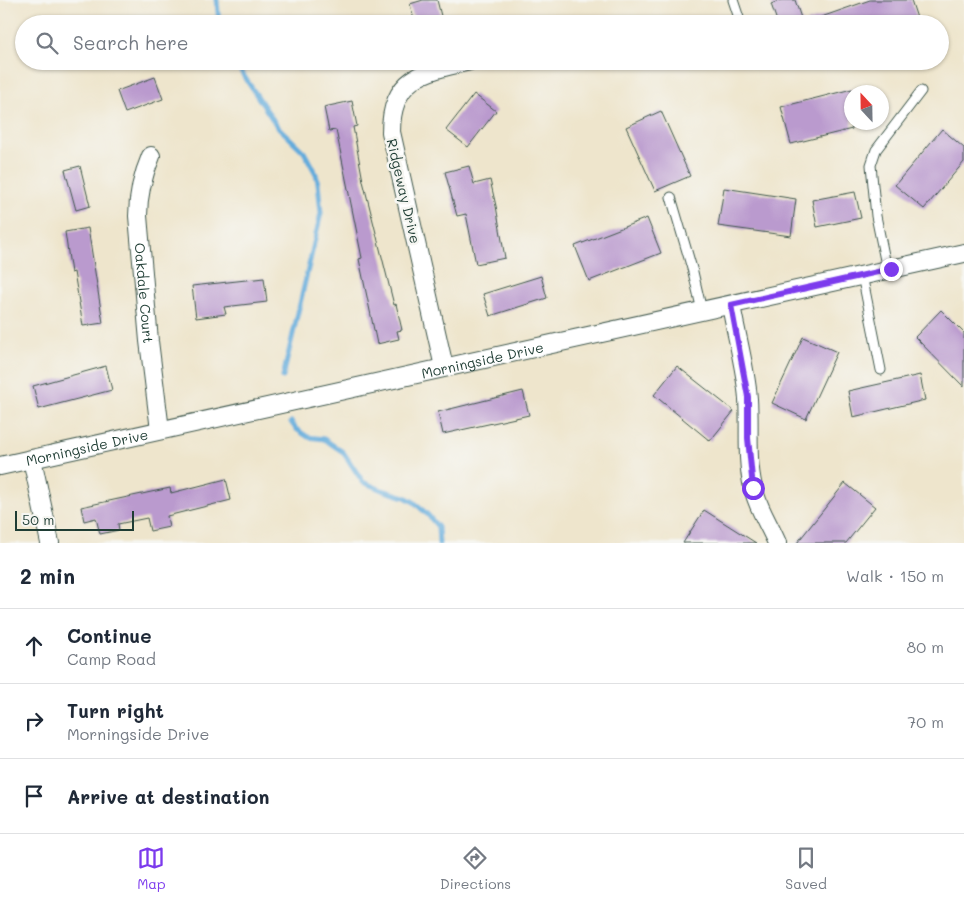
<!DOCTYPE html>
<html lang="en">
<head>
<meta charset="utf-8">
<style>
	body { margin:0; font-family:Mali,sans-serif; background:#f2f2f3; color:#1f2937 }
	.compass { position:absolute; left:844px; top:85px; width:45px; height:45px; border-radius:50%; background:#fff; box-shadow:0 1px 4px #0004; rotate:338deg }
	.scale { position:absolute; left:15px; bottom:12px; width:119px; box-sizing:border-box; padding-left:5px; border:2px solid #1f3d34; border-top:0; font-size:14px; line-height:18px; white-space:nowrap; color:#1f3d34; -webkit-text-stroke:4px #f6f6f2; paint-order:stroke }
	.stop { position:absolute; width:15px; height:15px; margin:-11px; border:4px solid #7c3aed; border-radius:50%; background:#fff }
	.stop.end { background:#7c3aed; border-color:#fff; box-shadow:0 1px 5px #0008 }
	.list { margin:0; padding:0; list-style:none }
	h2 { display:flex; justify-content:space-between; align-items:center; height:65px; margin:0; padding:0 20px; font-size:21px }
	h2 small { font-size:16px; font-weight:400; color:#747a83 }
	.list li { display:grid; grid-template-columns:32px 1fr auto; gap:15px; align-items:center; box-sizing:border-box; height:75px; padding:0 20px; border-top:1px solid #e0e1e3 }
	.list b { display:block; font-size:19px; white-space:nowrap }
	.list p { margin:0; font-size:16px; white-space:nowrap; color:#747a83 }
	.list em { font-size:16px; font-style:normal; color:#747a83 }
	.icon { flex:none; width:28px; height:28px; fill:none; stroke:currentColor; stroke-width:2; stroke-linecap:round; stroke-linejoin:round }
	.map { position:relative; flex:none; width:964px; height:543px; overflow:hidden }
	.search { position:absolute; background:#fff; box-shadow:0 1px 4px #0004; left:15px; right:15px; top:15px; height:55px; display:flex; align-items:center; gap:12px; box-sizing:border-box; padding:0 18px; border-radius:28px; color:#747a83; font-size:19px }
	.sheet { height:290px; background:#fff }
	nav { display:flex; justify-content:space-around; align-items:center; box-sizing:border-box; height:70px; border-top:1px solid #e0e1e3; background:#fff; font-size:14px; color:#747a83 }
	nav a { display:grid; justify-items:center; gap:2px }
	nav .on { color:#7c3aed }
	.map>svg:first-child { display:block }
</style>
</head>
<body>
<div class="map">
<svg width="964" height="543" viewBox="0 0 964 543">
	<rect width="100%" height="100%" fill="#f6f6f2"/>
	<filter id="ink" filterUnits="userSpaceOnUse"><feTurbulence type="fractalNoise" baseFrequency=".02" numOctaves="2"/><feDisplacementMap in="SourceGraphic" scale="10" xChannelSelector="R" yChannelSelector="G"/><feConvolveMatrix kernelMatrix="1 2 1 2 8 2 1 2 1" color-interpolation-filters="sRGB"/></filter>
	<filter id="wash" filterUnits="userSpaceOnUse"><feTurbulence type="fractalNoise" baseFrequency=".0096" numOctaves="4" result="noise"/><feDisplacementMap in="SourceGraphic" scale="20" xChannelSelector="R" yChannelSelector="G"/><feGaussianBlur stdDeviation="1.12" result="paint"/><feColorMatrix in="noise" values="0 0 0 0 0 0 0 0 0 0 0 0 0 0 0 0 0 1.4 0 .05"/><feComposite in="paint" operator="in"/></filter>
	<g filter="url(#wash)">
		<rect width="100%" height="100%" fill="#eee5cc"/>
		<g fill="none" stroke-linecap="round" stroke-linejoin="round">
			<g stroke="#64acdb" stroke-width="5">
				<polyline points="217,0 219,24"/>
				<polyline points="234,61 277,126 304,152 316,174 318,183 321,213 283,377"/>
				<polyline points="291,422 296,429 308,437 324,439 343,452 363,482 382,490 405,497 414,502 428,515 438,527 439,543"/>
			</g>
		</g>
		<g id="blocks">
			<g fill="#ba9ace">
				<polygon points="423,0 437,0 443,24 415,24 410,4"/>
				<polygon points="781,0 795,0 803,24 778,24 771,4"/>
				<polygon points="870,0 911,0 919,24 807,24 807,22"/>
				<polygon points="155,77 163,99 125,113 117,91"/>
				<polygon points="852,89 852,129 791,144 781,107"/>
				<polygon points="474,94 496,111 468,147 446,130"/>
				<polygon points="352,101 357,126 353,127 363,181 394,305 396,304 402,330 397,331 399,339 377,344 359,259 362,258 336,130 329,131 324,107"/>
				<polygon points="661,111 690,176 655,191 626,127"/>
				<polygon points="942,129 964,148 964,162 924,209 895,185"/>
				<polygon points="80,166 90,206 76,210 65,170"/>
				<polygon points="469,166 474,184 490,180 496,206 505,258 476,264 466,214 457,216 445,172"/>
				<polygon points="724,188 796,199 791,236 718,226"/>
				<polygon points="855,192 861,218 817,227 812,200"/>
				<polygon points="647,218 661,253 589,281 575,246"/>
				<polygon points="88,228 103,323 83,326 74,272 71,273 65,232"/>
				<polygon points="541,276 547,298 490,316 483,294"/>
				<polygon points="264,278 267,302 224,307 226,314 196,318 192,286"/>
				<polygon points="941,310 964,333 964,387 915,337"/>
				<polygon points="803,337 837,352 806,419 772,403"/>
				<polygon points="106,366 112,390 39,409 33,386"/>
				<polygon points="677,366 734,411 710,441 654,395"/>
				<polygon points="920,375 925,400 853,417 848,391"/>
				<polygon points="523,391 529,415 443,434 438,412"/>
				<polygon points="226,479 231,500 167,516 169,527 150,531 147,518 118,524 119,530 100,534 96,518 84,521 81,507 170,488 171,493"/>
				<polygon points="845,483 875,507 846,543 797,543"/>
				<polygon points="704,510 756,543 683,543"/>
			</g>
		</g>
	</g>
	<g filter="url(#ink)">
		<use href="#blocks" fill-opacity="0" stroke="#3e564b" stroke-width="1"/>
		<g fill="none" stroke-linecap="round" stroke-linejoin="round">
			<g stroke="#3e564b" stroke-width="11">
				<g id="lane">
					<polyline points="733,0 741,24"/>
					<polyline points="671,197 693,272 702,311"/>
					<polyline points="887,270 876,216 871,165 876,150 921,91"/>
					<polyline points="862,275 881,370"/>
				</g>
			</g>
			<g stroke="#3e564b" stroke-width="20">
				<g id="street">
					<path id="s1" d="M151 156C142 177 138 194 138 216L149 341 160 430"/>
					<path d="M731 305C736 334 746 370 748 399 750 429 746 458 753 487 757 507 769 524 777 543"/>
					<path d="M444 367 391 132C391 77 424 71 470 61"/>
					<polyline points="32,459 50,543"/>
					<path id="s2" d="M0 466 964 253"/>
				</g>
			</g>
			<use href="#lane" stroke="#fff" stroke-width="9"/>
			<use href="#street" stroke="#fff" stroke-width="18"/>
		</g>
	</g>
	<g fill="none" stroke-linecap="round" stroke-linejoin="round" filter="url(#ink)">
		<polyline stroke="#7c3aed" stroke-width="6" points="753,488 748,438 748,397 731,305 891,269"/>
	</g>
	<g text-anchor="middle" dominant-baseline="central" stroke-width="5" stroke-linejoin="round" paint-order="stroke">
		<g font-size="14" fill="#1f3d34" stroke="#f6f6f2">
			<text transform="translate(404 191) rotate(77)">Ridgeway Drive</text>
			<text stroke="none"><textPath href="#s1" startOffset="139">Oakdale Court</textPath></text>
			<text stroke="none"><textPath href="#s2" startOffset="494">Morningside Drive</textPath></text>
			<text stroke="none"><textPath href="#s2" startOffset="89">Morningside Drive</textPath></text>
		</g>
	</g>
</svg>
<svg class="compass" viewBox="-18 -18 36 36"><path d="M0-13l5 13h-10z" fill="#e53935"/><path d="M0 13l5-13h-10z" fill="#747a83"/></svg>
<div class="scale">50 m</div>
<div class="stop" style="left:753px;top:488px"></div>
<div class="stop end" style="left:891px;top:269px"></div>
<div class="search"><svg class="icon" aria-label="search" viewBox="0 0 24 24"><circle cx="10" cy="10" r="6"/><path d="M15 15l6 6"/></svg>Search here</div>
</div>
<section class="sheet">
<h2>2 min<small>Walk · 150 m</small></h2>
<ul class="list">
<li><svg class="icon" aria-label="ahead" viewBox="0 0 24 24"><path d="M12 20V5M6 11l6-6 6 6"/></svg><div><b>Continue</b><p>Camp Road</p></div><em>80 m</em></li>
<li><svg class="icon" aria-label="right" viewBox="0 0 24 24"><path d="M7 20v-9h11M14 6l5 5-5 5"/></svg><div><b>Turn right</b><p>Morningside Drive</p></div><em>70 m</em></li>
<li><svg class="icon" aria-label="arrive" viewBox="0 0 24 24"><path d="M6 21V4h12l-3 4 3 4H6"/></svg><div><b>Arrive at destination</b></div></li>
</ul>
</section>
<nav>
<a class="on"><svg class="icon" aria-label="map" viewBox="0 0 24 24"><path d="M3 6l6-2 6 2 6-2v14l-6 2-6-2-6 2zM9 4v14M15 6v14"/></svg>Map</a>
<a><svg class="icon" aria-label="directions" viewBox="0 0 24 24"><path d="M12 3l9 9-9 9-9-9zM9 14v-3h6M13 9l2 2-2 2"/></svg>Directions</a>
<a><svg class="icon" aria-label="saved" viewBox="0 0 24 24"><path d="M7 4h10v16l-5-4-5 4z"/></svg>Saved</a>
</nav>
</body>
</html>
